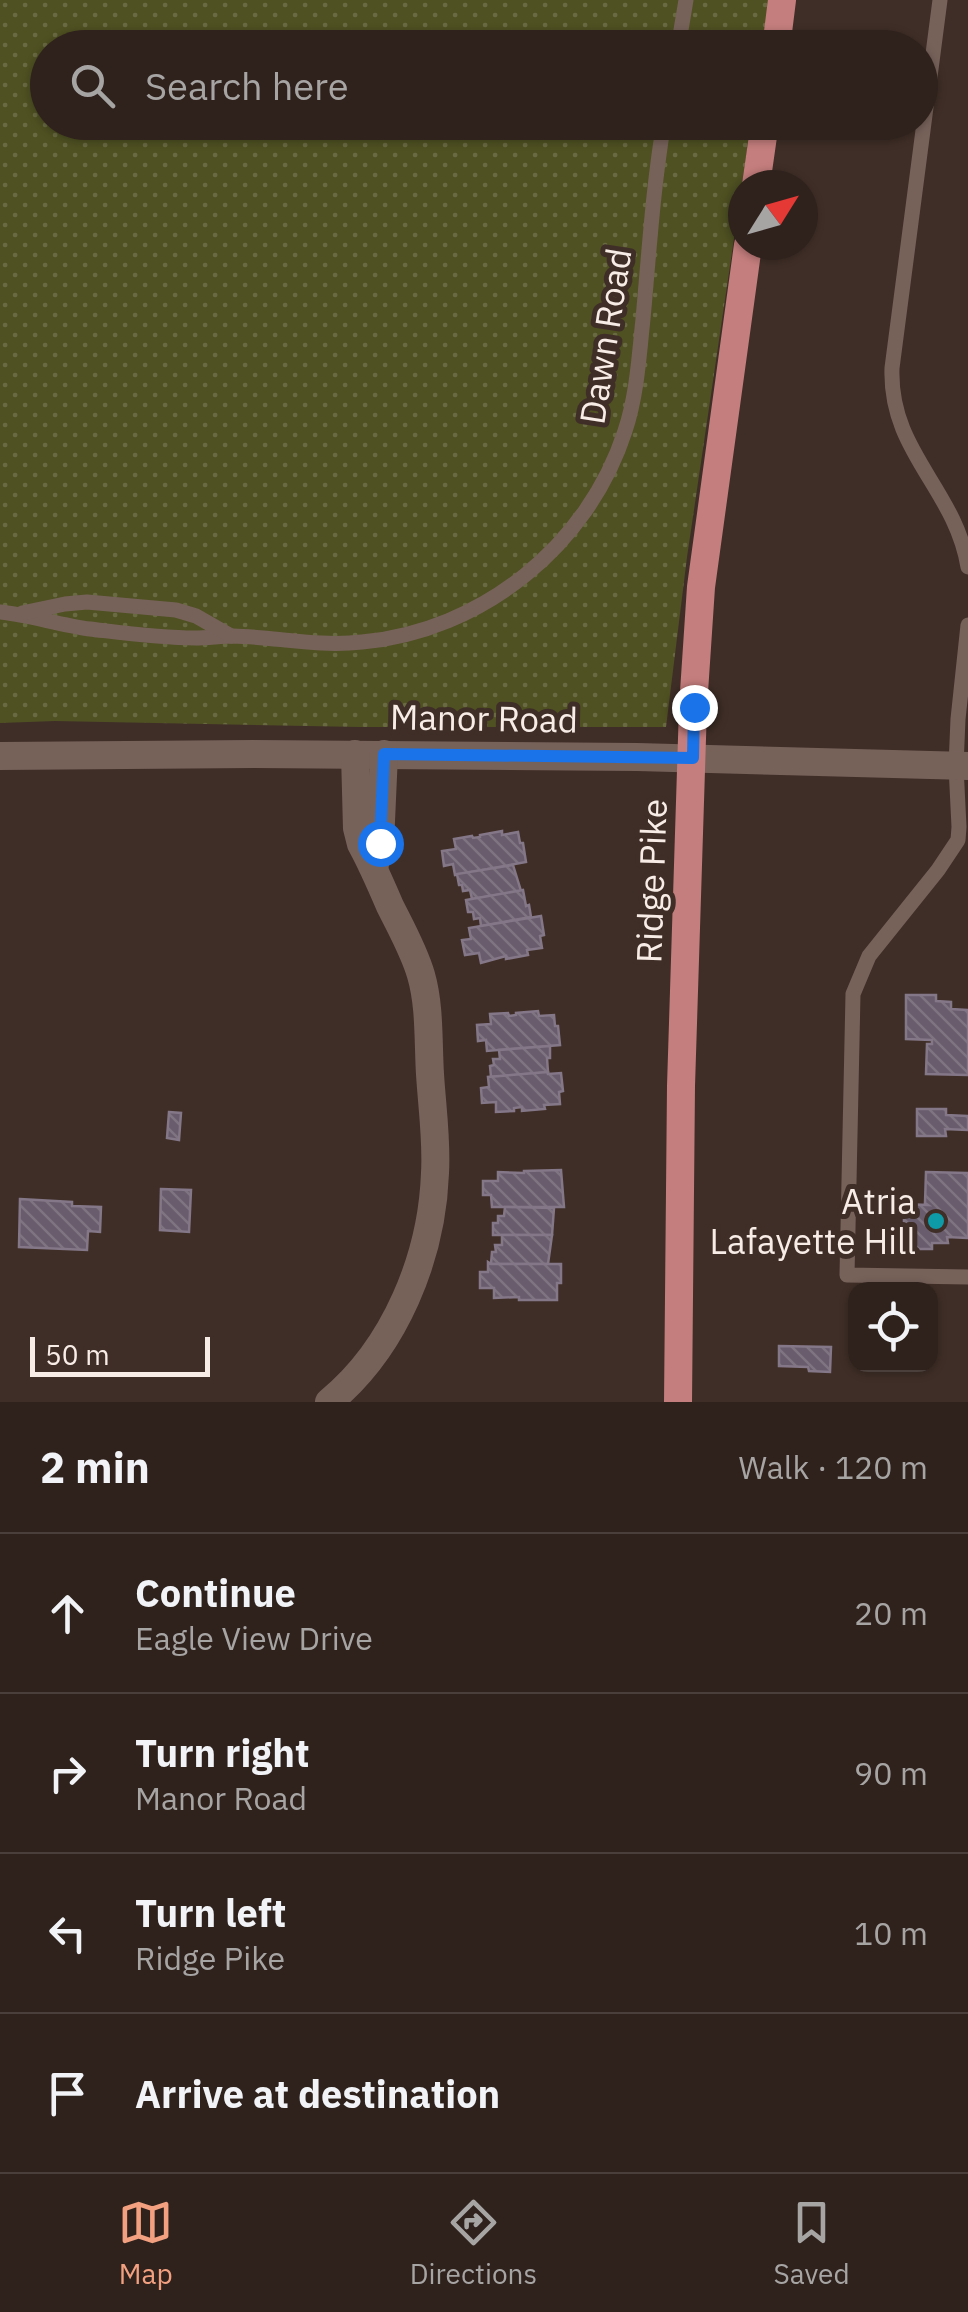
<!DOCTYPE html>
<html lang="en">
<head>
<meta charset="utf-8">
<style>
	body { margin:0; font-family:"IBM Plex Sans",sans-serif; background:#3b2f2a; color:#f1f3f6 }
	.controls { position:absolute; right:30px; bottom:30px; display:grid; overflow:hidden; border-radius:20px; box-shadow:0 2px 8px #0004 }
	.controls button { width:90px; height:90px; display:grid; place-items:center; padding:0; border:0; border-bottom:2px solid #4a3f3b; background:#2f221d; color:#f1f3f6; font:50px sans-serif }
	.compass { position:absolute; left:728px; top:170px; width:90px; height:90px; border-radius:50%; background:#2f221d; box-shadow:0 2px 8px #0004; rotate:53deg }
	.scale { position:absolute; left:30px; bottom:25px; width:180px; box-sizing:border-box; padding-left:10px; border:5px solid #f8ece7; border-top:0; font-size:28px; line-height:35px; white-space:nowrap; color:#f8ece7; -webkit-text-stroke:8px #3f2e27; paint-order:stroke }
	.stop { position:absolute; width:30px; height:30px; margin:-22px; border:8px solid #1a73e8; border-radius:50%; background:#fff }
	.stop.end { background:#1a73e8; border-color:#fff; box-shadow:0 2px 10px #0008 }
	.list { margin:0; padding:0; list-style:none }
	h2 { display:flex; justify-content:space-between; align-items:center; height:130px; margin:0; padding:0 40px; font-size:42px }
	h2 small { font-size:32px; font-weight:400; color:#a7a4a4 }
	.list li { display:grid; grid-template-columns:65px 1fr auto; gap:30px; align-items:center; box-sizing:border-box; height:160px; padding:0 40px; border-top:2px solid #4a3f3b }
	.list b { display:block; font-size:38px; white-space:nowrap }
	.list p { margin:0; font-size:32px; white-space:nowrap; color:#a7a4a4 }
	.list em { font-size:32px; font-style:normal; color:#a7a4a4 }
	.icon { flex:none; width:55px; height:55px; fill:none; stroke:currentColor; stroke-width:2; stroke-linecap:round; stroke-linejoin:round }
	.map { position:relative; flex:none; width:968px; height:1402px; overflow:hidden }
	.search { position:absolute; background:#2f221d; box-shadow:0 2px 8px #0004; left:30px; right:30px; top:30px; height:110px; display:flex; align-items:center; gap:25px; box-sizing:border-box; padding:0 35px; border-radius:55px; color:#a7a4a4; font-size:38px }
	.sheet { height:770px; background:#2f221d }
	nav { display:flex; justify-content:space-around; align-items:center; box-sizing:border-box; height:140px; border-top:2px solid #4a3f3b; background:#2f221d; font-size:28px; color:#a7a4a4 }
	nav a { display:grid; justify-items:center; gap:5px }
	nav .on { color:#f2a07f }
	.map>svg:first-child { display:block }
</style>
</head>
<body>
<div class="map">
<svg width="968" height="1402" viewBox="0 0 968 1402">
	<defs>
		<pattern id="grass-dots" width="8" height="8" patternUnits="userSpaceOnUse" patternTransform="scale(2.5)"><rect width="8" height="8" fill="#4f5122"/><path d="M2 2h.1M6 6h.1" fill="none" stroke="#696a42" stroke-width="1.8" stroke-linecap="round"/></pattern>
		<pattern id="building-back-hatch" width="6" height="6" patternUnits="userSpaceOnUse" patternTransform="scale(2.5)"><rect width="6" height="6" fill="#695c6c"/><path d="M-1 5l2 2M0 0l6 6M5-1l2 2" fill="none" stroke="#7f7481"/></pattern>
	</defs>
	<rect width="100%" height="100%" fill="#3f2e27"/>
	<polygon fill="url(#grass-dots)" points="0,0 769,0 762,47 48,48 48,122 751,123 687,557 666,727 360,727 55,721 0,723"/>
	<g fill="url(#building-back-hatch)" stroke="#847787" stroke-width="2.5">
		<polygon points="502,831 502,835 518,832 520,843 523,843 526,862 455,875 453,864 444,866 442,851 456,849 454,839 472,836 473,838 480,837 480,835"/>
		<polygon points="513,865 521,891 472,899 470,890 463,891 462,885 459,885 457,874"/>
		<polygon points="523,890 526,906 529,905 531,917 481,926 480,918 474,919 473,912 468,912 466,900"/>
		<polygon points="541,916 544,935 540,936 542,948 527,950 528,955 506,959 506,956 481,963 479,953 465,955 462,940 471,939 469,928"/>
		<polygon points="906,995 936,995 936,1001 951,1002 951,1009 968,1010 968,1075 926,1074 927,1044 932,1044 932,1040 906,1039"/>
		<polygon points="538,1011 539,1016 554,1015 555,1026 558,1026 560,1045 487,1051 486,1040 478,1041 477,1025 491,1024 490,1014 508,1013 509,1016 516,1015 516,1013"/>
		<polygon points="550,1046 550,1058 547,1058 548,1072 491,1077 490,1066 494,1065 493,1059 500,1059 499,1050"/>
		<polygon points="548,1072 548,1074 561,1073 563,1091 559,1092 560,1104 544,1105 545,1109 522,1111 522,1107 514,1108 514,1111 496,1112 496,1102 482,1103 481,1088 489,1087 488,1077"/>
		<polygon points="917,1109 946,1109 946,1115 968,1116 968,1130 945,1129 946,1136 917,1136"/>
		<polygon points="169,1112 181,1113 179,1140 167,1138"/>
		<polygon points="561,1170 564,1207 492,1207 491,1195 483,1195 483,1181 498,1181 498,1172 524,1173 524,1171"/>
		<polygon points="926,1172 968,1173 968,1238 947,1237 948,1243 932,1243 932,1249 904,1249 904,1204 928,1205 925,1203"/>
		<polygon points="161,1189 191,1190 189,1232 160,1230"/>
		<polygon points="20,1199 72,1202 72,1206 101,1207 100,1232 88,1231 87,1250 19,1247"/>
		<polygon points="505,1207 554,1208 552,1235 493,1235 493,1223 498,1223 498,1216 504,1216"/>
		<polygon points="502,1235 552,1235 548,1264 491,1264 492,1252 496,1252 495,1245 502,1245"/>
		<polygon points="488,1262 491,1264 561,1264 561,1283 557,1283 557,1300 519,1300 519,1297 494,1298 494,1288 480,1288 480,1272 488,1272"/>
		<polygon points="779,1346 831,1347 830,1372 809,1371 808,1367 779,1366"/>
	</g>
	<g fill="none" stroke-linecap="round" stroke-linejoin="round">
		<g stroke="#77625a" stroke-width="15">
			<path d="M940 0 892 368C889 452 955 488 968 567"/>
			<polyline points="678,48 686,0"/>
			<path d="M0 612C30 615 59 625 90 629 124 633 160 638 195 638 208 638 221 636 233 636 276 637 318 647 362 642 482 631 588 546 625 431 637 395 639 356 643 319 649 253 653 187 664 122"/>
			<polyline points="22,613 65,604 87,602 176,610 196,616 231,636"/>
			<polyline points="968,625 958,719 956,766 959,827 958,840 938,870 869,956 853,994 847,1275 968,1277"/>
		</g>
		<g stroke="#77625a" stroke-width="28">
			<polyline points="0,756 253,754 637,757 968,766"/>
			<polyline points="374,868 380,843 384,754"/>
			<path d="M329 1402C395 1348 432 1257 435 1173 437 1140 432 1107 430 1074 428 1042 430 1006 421 975 414 951 401 928 390 906 381 885 372 864 361 844L357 828 355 754"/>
		</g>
		<g stroke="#c47e7d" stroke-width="28">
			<polyline points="776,48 782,0"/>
			<polyline points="756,185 765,122"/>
			<polyline points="678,1402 681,1086 693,707 701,587 748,245"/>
		</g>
	</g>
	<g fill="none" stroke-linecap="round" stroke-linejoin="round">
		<polyline stroke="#1a73e8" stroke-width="12" points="380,843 384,754 693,758 694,707"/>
	</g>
	<circle fill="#0f9aa8" stroke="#3f2e27" stroke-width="4" cx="936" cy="1221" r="10"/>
	<g text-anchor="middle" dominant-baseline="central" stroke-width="10" stroke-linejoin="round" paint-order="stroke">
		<g font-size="35" fill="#f8ece7" stroke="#3f2e27">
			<text transform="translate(605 336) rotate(-81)">Dawn Road</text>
			<text transform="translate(484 718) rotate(1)">Manor Road</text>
			<text transform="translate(651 881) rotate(-88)">Ridge Pike</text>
		</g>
		<g font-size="35" fill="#f8ece7" stroke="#3f2e27" text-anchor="end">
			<text x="916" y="1201">Atria<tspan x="916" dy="40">Lafayette Hill</tspan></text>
		</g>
	</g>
</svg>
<div class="controls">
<button><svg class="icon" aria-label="locate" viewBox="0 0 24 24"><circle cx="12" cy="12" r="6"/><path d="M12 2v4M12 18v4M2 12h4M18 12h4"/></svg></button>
</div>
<svg class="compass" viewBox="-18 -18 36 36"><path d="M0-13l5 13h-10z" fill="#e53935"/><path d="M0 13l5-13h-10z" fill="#a7a4a4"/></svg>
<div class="scale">50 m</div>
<div class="stop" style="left:380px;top:843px"></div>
<div class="stop end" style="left:694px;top:707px"></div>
<div class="search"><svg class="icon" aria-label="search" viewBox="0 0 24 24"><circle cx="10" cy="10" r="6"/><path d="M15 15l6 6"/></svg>Search here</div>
</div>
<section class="sheet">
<h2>2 min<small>Walk · 120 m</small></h2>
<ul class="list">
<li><svg class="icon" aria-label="ahead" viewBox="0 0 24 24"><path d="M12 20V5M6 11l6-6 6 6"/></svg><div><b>Continue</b><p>Eagle View Drive</p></div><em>20 m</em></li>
<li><svg class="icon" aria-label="right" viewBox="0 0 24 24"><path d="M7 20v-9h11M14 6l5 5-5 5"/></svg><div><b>Turn right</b><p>Manor Road</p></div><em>90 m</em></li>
<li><svg class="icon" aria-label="left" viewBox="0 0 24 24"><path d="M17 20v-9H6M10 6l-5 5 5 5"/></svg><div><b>Turn left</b><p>Ridge Pike</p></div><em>10 m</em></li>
<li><svg class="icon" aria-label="arrive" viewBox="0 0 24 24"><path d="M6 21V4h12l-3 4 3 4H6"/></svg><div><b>Arrive at destination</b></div></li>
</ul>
</section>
<nav>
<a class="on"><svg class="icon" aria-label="map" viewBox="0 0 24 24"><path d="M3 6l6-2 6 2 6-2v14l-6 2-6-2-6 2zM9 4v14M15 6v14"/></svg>Map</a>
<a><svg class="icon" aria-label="directions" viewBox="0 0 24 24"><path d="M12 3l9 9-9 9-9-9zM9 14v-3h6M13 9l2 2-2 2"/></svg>Directions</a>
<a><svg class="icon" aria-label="saved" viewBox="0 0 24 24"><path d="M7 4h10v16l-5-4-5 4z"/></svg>Saved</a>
</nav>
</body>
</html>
